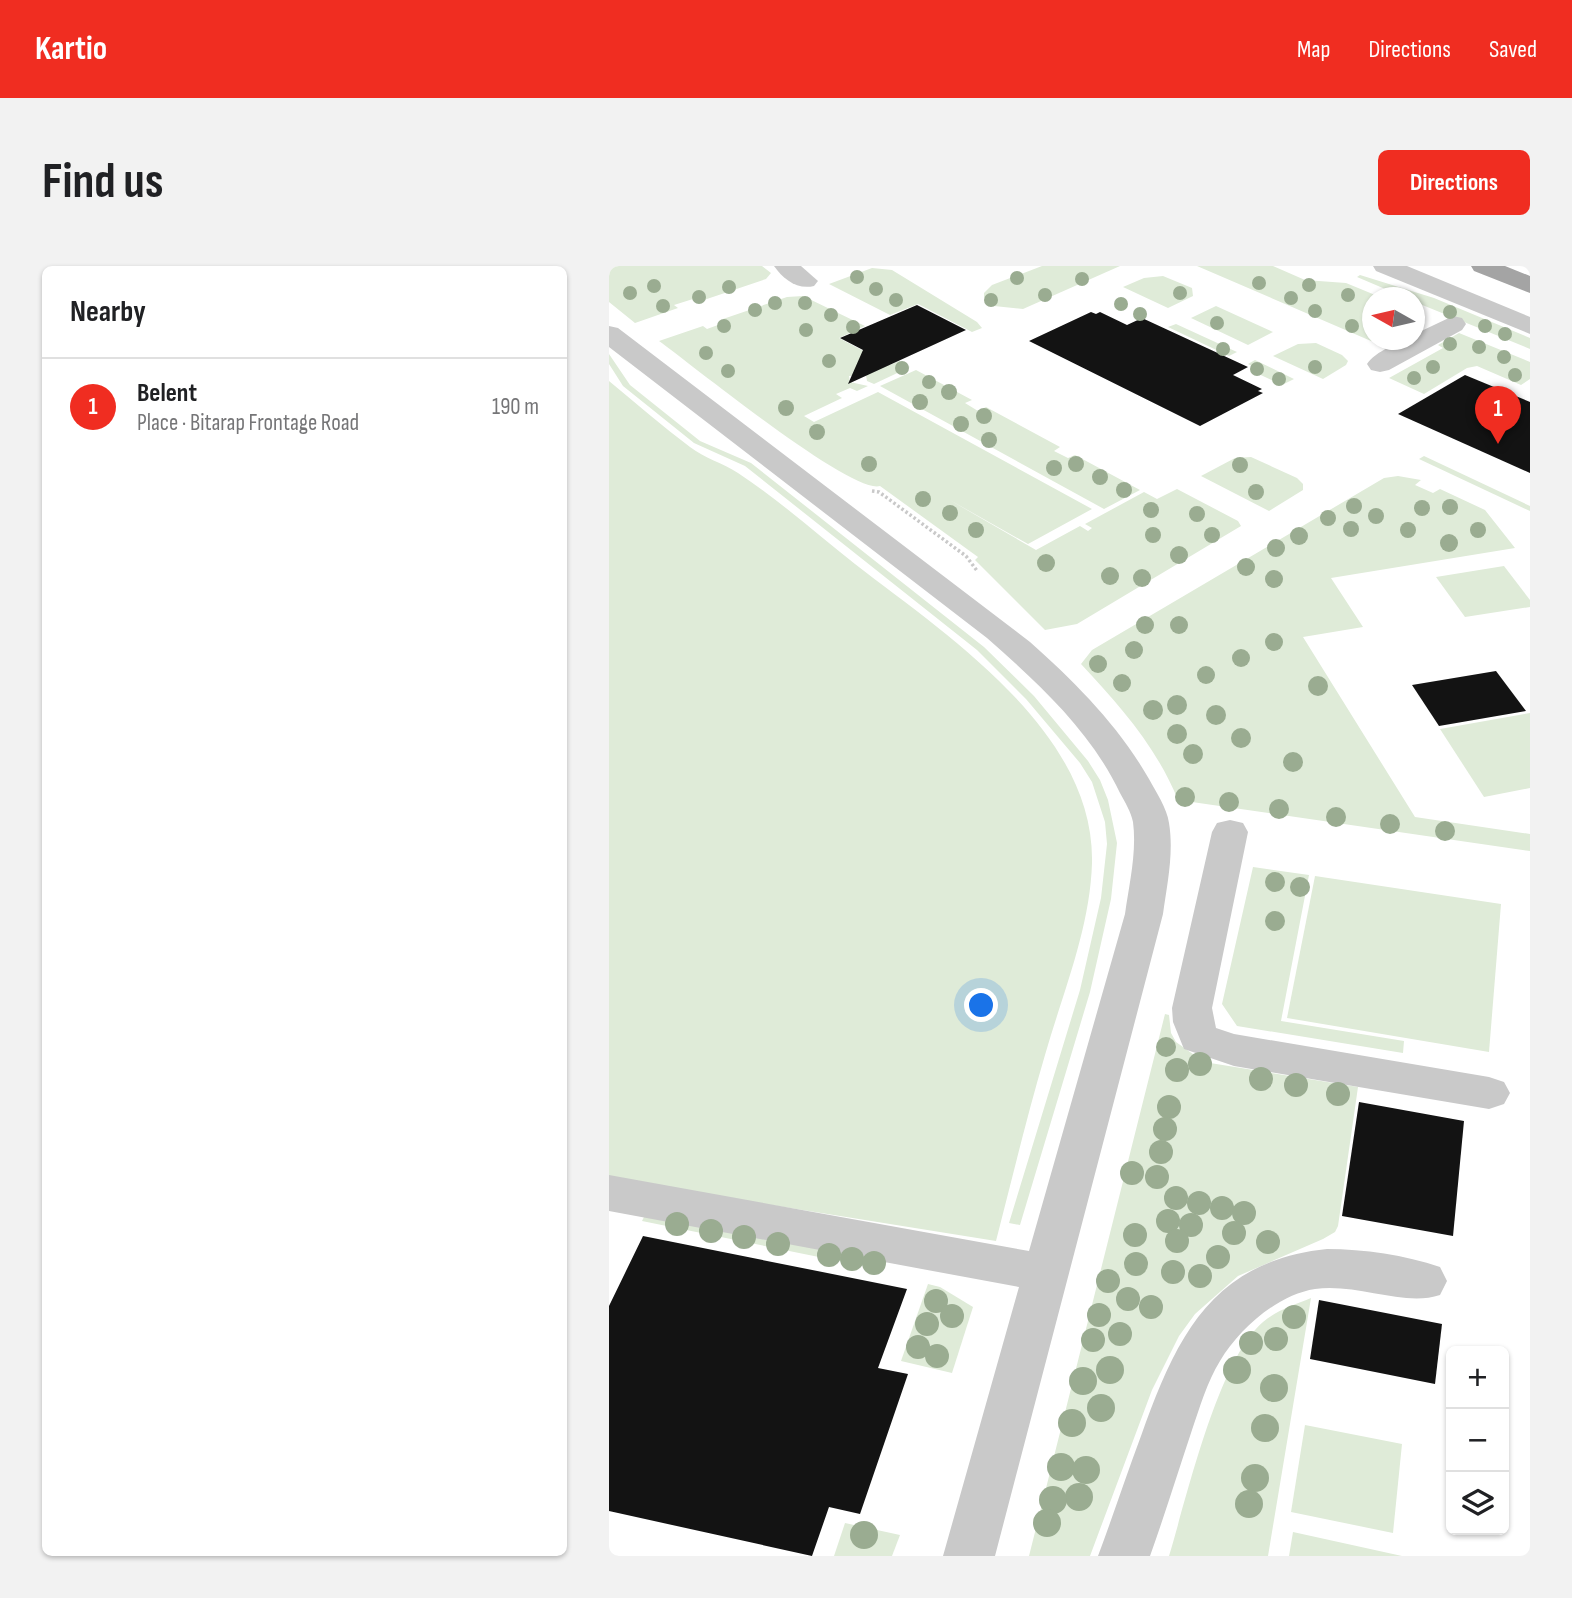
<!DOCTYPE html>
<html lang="en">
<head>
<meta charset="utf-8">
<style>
	body { margin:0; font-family:"Sofia Sans Condensed",sans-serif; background:#f2f2f2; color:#202124 }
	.controls { position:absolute; right:21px; bottom:21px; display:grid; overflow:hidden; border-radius:10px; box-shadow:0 2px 5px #0004 }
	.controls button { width:63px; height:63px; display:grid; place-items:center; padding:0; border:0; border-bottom:2px solid #e0e0e0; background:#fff; color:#202124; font:35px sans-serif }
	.compass { position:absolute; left:753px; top:21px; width:63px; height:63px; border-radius:50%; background:#fff; box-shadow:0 2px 5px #0004; rotate:278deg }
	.you { position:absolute; left:373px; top:740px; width:24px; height:24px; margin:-18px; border:5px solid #fff; border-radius:50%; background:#1a73e8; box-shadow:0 0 0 10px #1a73e833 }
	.badge { display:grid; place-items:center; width:46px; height:46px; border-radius:50%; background:#f02d21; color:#fff; font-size:23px; font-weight:700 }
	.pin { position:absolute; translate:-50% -58px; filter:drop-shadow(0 2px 4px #0008) }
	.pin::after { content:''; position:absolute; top:37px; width:24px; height:21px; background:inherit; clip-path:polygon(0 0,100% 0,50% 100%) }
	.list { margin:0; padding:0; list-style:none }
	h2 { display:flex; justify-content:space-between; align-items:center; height:91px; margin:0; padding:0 28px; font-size:30px }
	h2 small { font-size:23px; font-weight:400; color:#757577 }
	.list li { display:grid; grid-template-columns:46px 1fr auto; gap:21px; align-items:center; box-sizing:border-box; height:98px; padding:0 28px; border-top:2px solid #e0e0e0 }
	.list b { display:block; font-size:26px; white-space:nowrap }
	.list p { margin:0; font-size:23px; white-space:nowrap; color:#757577 }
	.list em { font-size:23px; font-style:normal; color:#757577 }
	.icon { flex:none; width:38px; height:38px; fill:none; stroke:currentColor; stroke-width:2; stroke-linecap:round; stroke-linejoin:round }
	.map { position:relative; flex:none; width:921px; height:1290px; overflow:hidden; border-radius:10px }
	header { display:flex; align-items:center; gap:42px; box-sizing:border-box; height:98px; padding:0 35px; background:#f02d21; color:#fff }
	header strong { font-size:33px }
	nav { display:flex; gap:38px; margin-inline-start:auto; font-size:24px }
	.intro { display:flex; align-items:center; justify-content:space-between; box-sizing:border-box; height:168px; padding:0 42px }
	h1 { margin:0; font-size:49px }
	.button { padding:18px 32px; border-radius:10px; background:#f02d21; color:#fff; font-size:24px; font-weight:700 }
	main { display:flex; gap:42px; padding:0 42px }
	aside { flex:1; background:#fff; border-radius:10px; box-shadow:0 2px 5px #0004 }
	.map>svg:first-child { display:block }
</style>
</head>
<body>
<header>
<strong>Kartio</strong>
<nav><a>Map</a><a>Directions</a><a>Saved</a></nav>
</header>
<div class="intro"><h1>Find us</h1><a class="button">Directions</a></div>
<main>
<aside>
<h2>Nearby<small></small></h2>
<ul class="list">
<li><span class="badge">1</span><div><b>Belent</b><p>Place · Bitarap Frontage Road</p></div><em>190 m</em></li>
</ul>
</aside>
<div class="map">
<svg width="921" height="1290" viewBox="0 0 921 1290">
	<rect width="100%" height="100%" fill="#fff"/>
	<g fill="#dfebd8">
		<polygon points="0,0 153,0 162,7 157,13 89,36 84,33 65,39 69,42 26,57 0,36"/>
		<polygon points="433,0 511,0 414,43 385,40 375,31 375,27 383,19"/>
		<polygon points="588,0 664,0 696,14 737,17 771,31 764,32 764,74 790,74 774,77 762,75"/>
		<polygon points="263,2 283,4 368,56 373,62 363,66 309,38 281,49 220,18"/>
		<polygon points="751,9 825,32 921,72 921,83 806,36 806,32 795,31 748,11"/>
		<polygon points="554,10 583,22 584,30 559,42 514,21 535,12"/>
		<path d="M194 30 256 60 230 72 281 99 290 95 301 101 265 118 258 115 257 109 240 110 241 116 259 120 248 125 241 122 227 128 233 132 195 150 205 156 269 126 483 243 419 278 339 233 427 284 471 260 479 265 483 262 476 258 535 226 548 233 568 223 629 255 632 260 468 358 436 364 366 294 369 291 271 220C243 229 82 98 50 75L94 60 98 63 117 56 114 53 178 31Z"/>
		<polygon points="607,40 664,66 639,79 582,52"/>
		<polygon points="567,58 628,86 620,90 559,61"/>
		<polygon points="850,67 921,96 921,113 912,119 868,100 858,102 815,128 780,112 834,82 829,79"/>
		<polygon points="707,77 733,89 739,95 737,99 714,113 664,90 689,78"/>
		<polygon points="0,88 21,119 91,175 142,197 375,381 425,430 479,495 491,514 499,534 508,577 502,633 481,726 411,959 400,957 471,724 492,632 498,578 496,556 483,516 471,497 417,433 368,384 136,200 85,177 14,120 0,98"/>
		<polygon points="646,94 685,113 673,119 641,104 645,101 639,98"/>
		<polygon points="307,104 363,134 356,137 369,145 377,141 451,181 445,185 459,192 466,189 531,224 495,243 271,120"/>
		<path d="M0 115C27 137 53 160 81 181 95 192 114 197 129 207 170 234 208 268 246 298 339 370 486 466 483 597 481 663 454 726 436 789 418 850 403 913 387 975L0 913Z"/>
		<polygon points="815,190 921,240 921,245 810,193"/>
		<polygon points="642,191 688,212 694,218 694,224 660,245 592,210 626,192"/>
		<path d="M789 210 812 214 806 219 824 227 831 223 876 244 906 282 722 312 754 361 694 371 806 551 921 568V585L569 534C547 480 511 440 472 398L483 384 775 212Z"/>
		<polygon points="895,300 921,334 921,341 856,351 827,311"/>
		<polygon points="921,447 921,522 875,531 831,463"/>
		<polygon points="644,601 700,609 672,755 795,775 794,787 628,760 613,738"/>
		<polygon points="706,610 892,638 880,786 678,752"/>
		<polygon points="556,748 560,749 562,767 567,776 595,796 749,821 729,960 726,966 714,973 629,1010 586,1048 570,1070 543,1124 481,1290 420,1290"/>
		<polygon points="37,947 278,995 274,1004 33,955"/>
		<polygon points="319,1018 331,1021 364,1041 343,1107 292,1095"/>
		<path d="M702 1032 659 1290H560C578 1231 609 1094 654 1056 668 1044 685 1039 702 1032Z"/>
		<polygon points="696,1159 793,1178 784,1267 682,1246"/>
		<polygon points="236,1257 291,1269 283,1290 225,1290"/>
		<polygon points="684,1266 793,1290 680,1290"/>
	</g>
	<g fill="#131313">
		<polygon points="308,39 357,64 239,118 254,84 231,72"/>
		<polygon points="482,46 487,48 491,46 518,59 533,52 639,101 624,109 653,123 649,125 654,127 591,160 420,75"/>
		<polygon points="856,109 921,136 921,207 789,148"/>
		<polygon points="887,405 917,445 830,460 803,419"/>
		<polygon points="750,836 855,855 844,970 733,950"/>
		<polygon points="34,970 298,1023 269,1102 299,1108 251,1248 220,1241 203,1290 0,1245 0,1040"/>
		<polygon points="710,1034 833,1058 826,1118 701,1093"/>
	</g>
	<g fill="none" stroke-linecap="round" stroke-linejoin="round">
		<polyline stroke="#c9c9c9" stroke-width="3.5" stroke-dasharray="2.5 2.5" stroke-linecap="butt" points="263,225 270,226 357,290 369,306"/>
		<g fill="#c9c9c9" fill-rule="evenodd">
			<path d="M165 0H192L209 15 205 20C188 24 174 13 165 0Z"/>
			<polygon points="764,0 798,0 921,51 921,68 767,5"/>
			<path d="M844 50 853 52 857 58 853 64 780 104 771 106 762 104 758 98C766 86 791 74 806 74V68Z"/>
			<path d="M0 60 9 62 421 376C467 417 509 459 540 513 547 526 558 542 560 557 565 587 558 619 554 648L386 1290H334L410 1021 0 945V909L420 985 516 648C520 619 528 586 524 556 522 546 516 536 511 527 481 464 429 417 378 372L0 81Z"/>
			<polygon points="621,554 634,557 639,566 603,742 607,762 625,768 880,811 895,816 901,827 895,838 880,843 625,800 575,783 564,756 563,742 603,566 608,557"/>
			<path d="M718 983C755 983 796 989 831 1001L838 1015 831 1029C795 1041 748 1017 706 1023 668 1029 630 1063 611 1095 598 1116 591 1141 583 1164 569 1206 556 1248 541 1290H489C504 1250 517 1210 532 1170 567 1072 602 995 718 983Z"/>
		</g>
		<polygon fill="#a4a4a4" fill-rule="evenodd" points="862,0 896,0 921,10 921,27 865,5"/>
	</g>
	<g fill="#9aac91">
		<circle cx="248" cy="11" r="7"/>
		<circle cx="408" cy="12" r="7"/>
		<circle cx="473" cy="13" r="7"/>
		<circle cx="650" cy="17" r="7"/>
		<circle cx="700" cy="19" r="7"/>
		<circle cx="45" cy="20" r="7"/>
		<circle cx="120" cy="21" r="7"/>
		<circle cx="267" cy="23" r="7"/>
		<circle cx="21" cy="27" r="7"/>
		<circle cx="571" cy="27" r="7"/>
		<circle cx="436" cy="29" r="7"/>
		<circle cx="739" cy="29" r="7"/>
		<circle cx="90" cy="31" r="7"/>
		<circle cx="682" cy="32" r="7"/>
		<circle cx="287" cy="34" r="7"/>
		<circle cx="382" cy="34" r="7"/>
		<circle cx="166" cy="37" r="7"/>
		<circle cx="196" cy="37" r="7"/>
		<circle cx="512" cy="38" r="7"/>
		<circle cx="54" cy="40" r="7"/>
		<circle cx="146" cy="44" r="7"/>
		<circle cx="706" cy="45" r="7"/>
		<circle cx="841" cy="46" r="7"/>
		<circle cx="531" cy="48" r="7"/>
		<circle cx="222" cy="49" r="7"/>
		<circle cx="608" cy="57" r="7"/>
		<circle cx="115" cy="60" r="7"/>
		<circle cx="743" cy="60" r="7"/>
		<circle cx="876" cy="60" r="7"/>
		<circle cx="244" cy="61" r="7"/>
		<circle cx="197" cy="64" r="7"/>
		<circle cx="896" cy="68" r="7"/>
		<circle cx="841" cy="78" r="7"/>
		<circle cx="870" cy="81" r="7"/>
		<circle cx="614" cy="83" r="7"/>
		<circle cx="97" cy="87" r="7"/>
		<circle cx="895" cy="91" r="7"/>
		<circle cx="220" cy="95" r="7"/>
		<circle cx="706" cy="101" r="7"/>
		<circle cx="824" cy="101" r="7"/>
		<circle cx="293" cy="102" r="7"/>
		<circle cx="648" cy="103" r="7"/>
		<circle cx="119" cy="105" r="7"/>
		<circle cx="906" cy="109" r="7"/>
		<circle cx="805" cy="112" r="7"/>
		<circle cx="670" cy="113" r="7"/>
		<circle cx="320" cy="116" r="7"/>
		<circle cx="340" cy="126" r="8"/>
		<circle cx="311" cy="136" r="8"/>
		<circle cx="177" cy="142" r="8"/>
		<circle cx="375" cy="150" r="8"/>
		<circle cx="352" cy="158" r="8"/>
		<circle cx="208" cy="166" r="8"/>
		<circle cx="380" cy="174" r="8"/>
		<circle cx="260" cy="198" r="8"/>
		<circle cx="467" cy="198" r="8"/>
		<circle cx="631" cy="199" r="8"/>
		<circle cx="445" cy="202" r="8"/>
		<circle cx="491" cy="211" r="8"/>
		<circle cx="515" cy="224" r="8"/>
		<circle cx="647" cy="226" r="8"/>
		<circle cx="314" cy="233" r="8"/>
		<circle cx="745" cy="240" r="8"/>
		<circle cx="841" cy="241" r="8"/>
		<circle cx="813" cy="242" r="8"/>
		<circle cx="542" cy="244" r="8"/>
		<circle cx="341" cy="247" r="8"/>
		<circle cx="588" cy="248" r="8"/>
		<circle cx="767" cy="250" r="8"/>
		<circle cx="719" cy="252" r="8"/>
		<circle cx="742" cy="263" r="8"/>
		<circle cx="367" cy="264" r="8"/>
		<circle cx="799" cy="264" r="8"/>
		<circle cx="869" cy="264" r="8"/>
		<circle cx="544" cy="269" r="8"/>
		<circle cx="603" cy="269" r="8"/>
		<circle cx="690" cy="270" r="9"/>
		<circle cx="840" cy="277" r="9"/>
		<circle cx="667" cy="282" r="9"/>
		<circle cx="570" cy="289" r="9"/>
		<circle cx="437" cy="297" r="9"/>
		<circle cx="637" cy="301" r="9"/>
		<circle cx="501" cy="310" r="9"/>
		<circle cx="533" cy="312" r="9"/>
		<circle cx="665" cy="313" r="9"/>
		<circle cx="536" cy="359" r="9"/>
		<circle cx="570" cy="359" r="9"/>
		<circle cx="665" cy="376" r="9"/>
		<circle cx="525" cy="384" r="9"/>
		<circle cx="632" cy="392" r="9"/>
		<circle cx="489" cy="398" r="9"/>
		<circle cx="597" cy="409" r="9"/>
		<circle cx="513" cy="417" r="9"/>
		<circle cx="709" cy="420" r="10"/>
		<circle cx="568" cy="439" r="10"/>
		<circle cx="544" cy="444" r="10"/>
		<circle cx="607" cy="449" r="10"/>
		<circle cx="568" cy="468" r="10"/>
		<circle cx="632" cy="472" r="10"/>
		<circle cx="584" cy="488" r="10"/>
		<circle cx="684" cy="496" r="10"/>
		<circle cx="576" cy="531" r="10"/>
		<circle cx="620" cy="536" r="10"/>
		<circle cx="670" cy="543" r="10"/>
		<circle cx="727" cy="551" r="10"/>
		<circle cx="781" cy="558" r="10"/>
		<circle cx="836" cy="565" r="10"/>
		<circle cx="666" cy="616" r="10"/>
		<circle cx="691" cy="621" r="10"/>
		<circle cx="666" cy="655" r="10"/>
		<circle cx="557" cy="781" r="10"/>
		<circle cx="591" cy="798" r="12"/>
		<circle cx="568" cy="804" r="12"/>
		<circle cx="652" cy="813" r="12"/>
		<circle cx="687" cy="819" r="12"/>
		<circle cx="729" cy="828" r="12"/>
		<circle cx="560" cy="841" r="12"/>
		<circle cx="556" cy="863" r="12"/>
		<circle cx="552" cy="886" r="12"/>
		<circle cx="523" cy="907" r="12"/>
		<circle cx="548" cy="911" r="12"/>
		<circle cx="567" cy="932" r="12"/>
		<circle cx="590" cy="937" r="12"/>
		<circle cx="613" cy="942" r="12"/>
		<circle cx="635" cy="947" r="12"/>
		<circle cx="559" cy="955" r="12"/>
		<circle cx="68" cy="958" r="12"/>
		<circle cx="582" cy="959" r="12"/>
		<circle cx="102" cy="965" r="12"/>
		<circle cx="625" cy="967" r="12"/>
		<circle cx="526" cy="969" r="12"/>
		<circle cx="135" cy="971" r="12"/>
		<circle cx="568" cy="975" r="12"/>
		<circle cx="659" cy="976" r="12"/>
		<circle cx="169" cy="978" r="12"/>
		<circle cx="220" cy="989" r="12"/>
		<circle cx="609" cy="991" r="12"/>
		<circle cx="243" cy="993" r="12"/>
		<circle cx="265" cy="997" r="12"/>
		<circle cx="527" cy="998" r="12"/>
		<circle cx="564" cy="1006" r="12"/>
		<circle cx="591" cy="1010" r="12"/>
		<circle cx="499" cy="1015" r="12"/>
		<circle cx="519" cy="1033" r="12"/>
		<circle cx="327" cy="1035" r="12"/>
		<circle cx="542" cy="1041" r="12"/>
		<circle cx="490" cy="1049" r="12"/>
		<circle cx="343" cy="1050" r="12"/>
		<circle cx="685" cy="1051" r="12"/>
		<circle cx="318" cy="1058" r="12"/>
		<circle cx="511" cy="1068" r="12"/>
		<circle cx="667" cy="1073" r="12"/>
		<circle cx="484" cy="1074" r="12"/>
		<circle cx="642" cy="1077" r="12"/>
		<circle cx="309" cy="1081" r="12"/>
		<circle cx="328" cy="1090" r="12"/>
		<circle cx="501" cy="1104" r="14"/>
		<circle cx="628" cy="1104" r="14"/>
		<circle cx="474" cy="1115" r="14"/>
		<circle cx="665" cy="1122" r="14"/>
		<circle cx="492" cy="1142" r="14"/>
		<circle cx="463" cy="1157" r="14"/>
		<circle cx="656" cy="1162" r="14"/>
		<circle cx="452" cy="1201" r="14"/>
		<circle cx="477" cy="1204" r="14"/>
		<circle cx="646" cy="1212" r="14"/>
		<circle cx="470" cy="1231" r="14"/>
		<circle cx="444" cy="1234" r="14"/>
		<circle cx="640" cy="1238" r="14"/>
		<circle cx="438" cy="1257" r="14"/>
		<circle cx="255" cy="1269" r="14"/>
	</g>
</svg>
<div class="controls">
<button>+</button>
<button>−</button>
<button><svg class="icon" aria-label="layers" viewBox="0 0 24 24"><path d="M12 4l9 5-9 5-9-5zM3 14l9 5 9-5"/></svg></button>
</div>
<svg class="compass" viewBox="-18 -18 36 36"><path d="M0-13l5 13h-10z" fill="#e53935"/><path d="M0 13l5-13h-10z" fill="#757577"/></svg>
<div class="you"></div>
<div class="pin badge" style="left:889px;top:178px">1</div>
</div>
</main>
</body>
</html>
